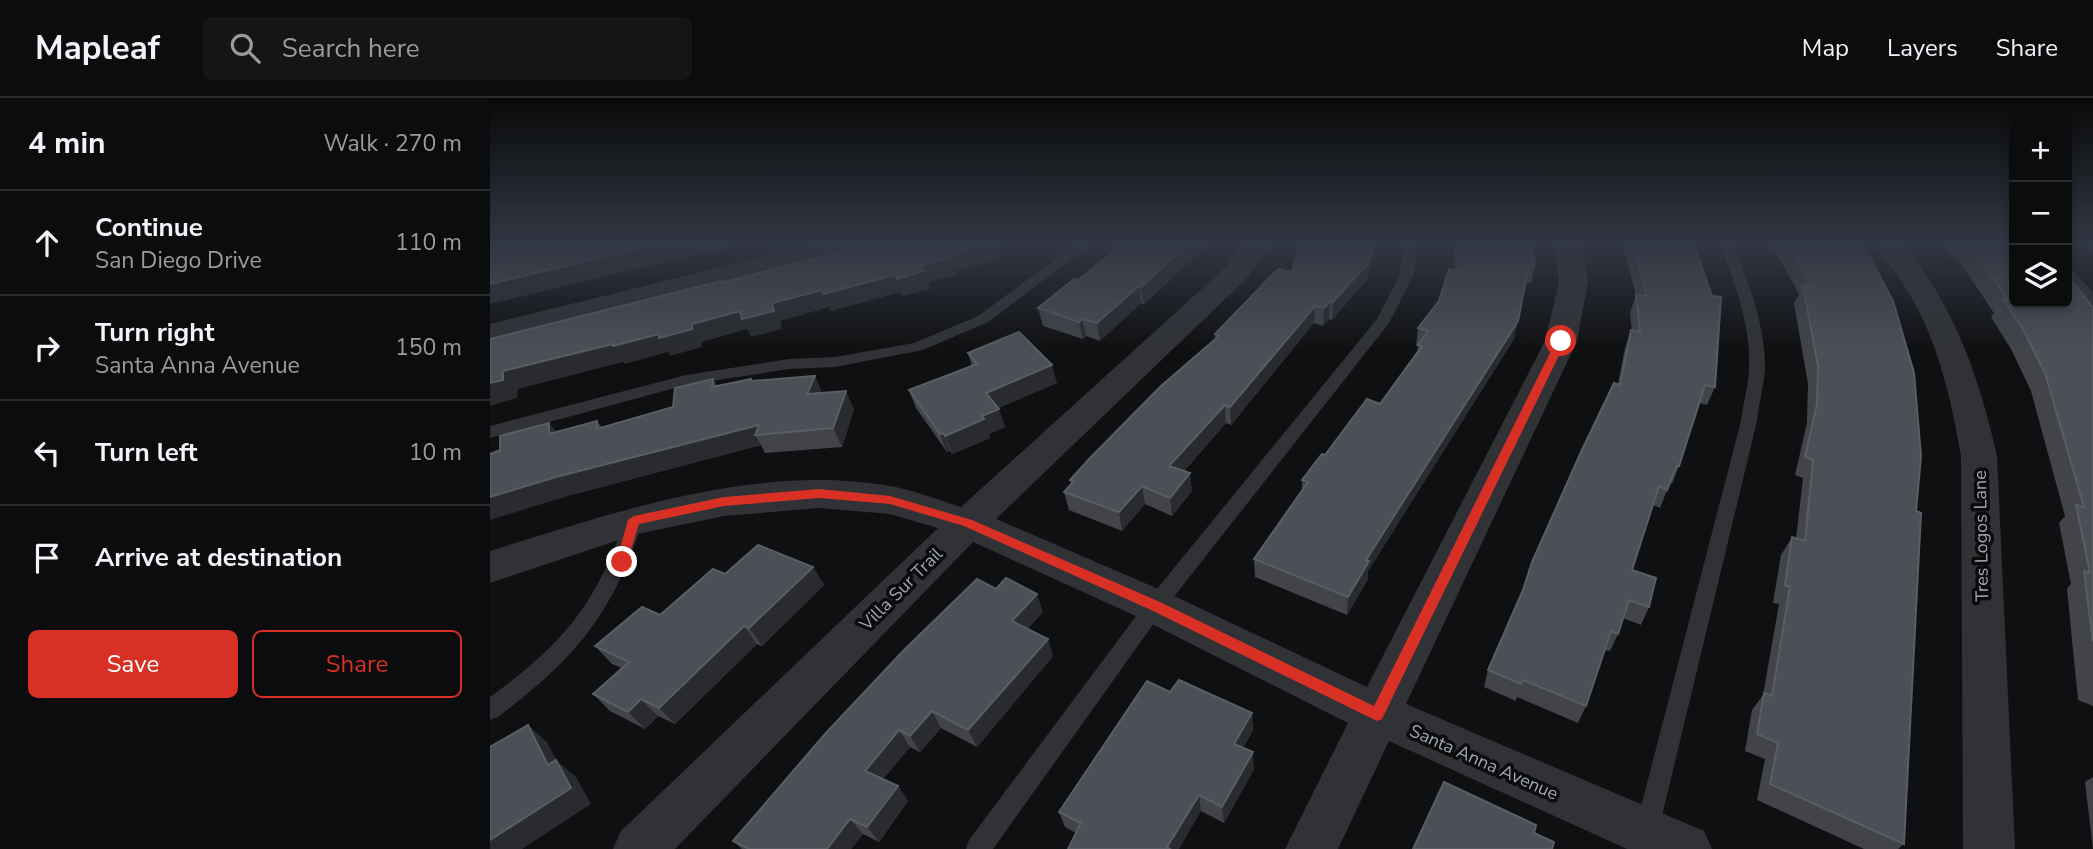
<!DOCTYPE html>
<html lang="en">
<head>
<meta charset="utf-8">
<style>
	body { margin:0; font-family:"Nunito Sans",sans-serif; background:#141516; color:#f1f3f6 }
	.controls { position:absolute; right:21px; top:21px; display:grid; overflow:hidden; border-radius:10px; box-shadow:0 4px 10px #0003 }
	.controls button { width:63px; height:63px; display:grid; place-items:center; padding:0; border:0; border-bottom:2px solid #2b2c2e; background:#0b0c0d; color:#f1f3f6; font:35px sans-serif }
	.stop { position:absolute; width:21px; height:21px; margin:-16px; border:5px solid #d93025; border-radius:50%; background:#fff }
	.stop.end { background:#d93025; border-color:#fff; box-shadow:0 2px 7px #0008 }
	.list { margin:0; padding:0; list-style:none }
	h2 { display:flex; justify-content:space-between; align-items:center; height:91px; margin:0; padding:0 28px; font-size:30px }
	h2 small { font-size:23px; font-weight:400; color:#9a9b9d }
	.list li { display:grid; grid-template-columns:46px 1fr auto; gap:21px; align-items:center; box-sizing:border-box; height:105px; padding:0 28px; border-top:2px solid #2b2c2e }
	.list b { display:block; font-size:26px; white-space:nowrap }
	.list p { margin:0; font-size:23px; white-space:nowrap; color:#9a9b9d }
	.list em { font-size:23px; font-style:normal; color:#9a9b9d }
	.actions { display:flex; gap:14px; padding:21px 28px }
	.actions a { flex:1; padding:16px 0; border:2px solid #d93025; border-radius:10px; text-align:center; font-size:24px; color:#d93025 }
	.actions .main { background:#d93025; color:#fff }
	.icon { flex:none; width:38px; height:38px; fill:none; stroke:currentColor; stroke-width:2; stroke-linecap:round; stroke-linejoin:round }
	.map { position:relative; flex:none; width:1603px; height:751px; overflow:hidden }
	header { display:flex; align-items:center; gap:42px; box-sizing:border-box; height:98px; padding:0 35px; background:#0b0c0d; border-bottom:2px solid #2b2c2e }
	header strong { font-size:33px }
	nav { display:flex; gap:38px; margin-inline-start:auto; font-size:24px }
	.search { width:490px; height:63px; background:#141516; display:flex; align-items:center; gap:18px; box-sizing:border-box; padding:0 24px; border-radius:10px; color:#9a9b9d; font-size:26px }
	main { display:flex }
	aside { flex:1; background:#0b0c0d }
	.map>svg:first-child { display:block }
</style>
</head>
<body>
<header>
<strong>Mapleaf</strong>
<div class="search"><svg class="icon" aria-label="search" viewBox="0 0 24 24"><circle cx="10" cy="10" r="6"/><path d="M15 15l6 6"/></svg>Search here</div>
<nav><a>Map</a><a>Layers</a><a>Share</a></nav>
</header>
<main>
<aside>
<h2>4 min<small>Walk · 270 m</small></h2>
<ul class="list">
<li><svg class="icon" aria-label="ahead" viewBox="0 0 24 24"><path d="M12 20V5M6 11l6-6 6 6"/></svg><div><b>Continue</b><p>San Diego Drive</p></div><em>110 m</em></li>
<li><svg class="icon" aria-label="right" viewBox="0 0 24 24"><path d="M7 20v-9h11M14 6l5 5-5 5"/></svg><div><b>Turn right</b><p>Santa Anna Avenue</p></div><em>150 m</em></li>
<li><svg class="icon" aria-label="left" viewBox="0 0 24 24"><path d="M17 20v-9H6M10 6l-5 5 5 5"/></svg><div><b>Turn left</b></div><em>10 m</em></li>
<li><svg class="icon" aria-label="arrive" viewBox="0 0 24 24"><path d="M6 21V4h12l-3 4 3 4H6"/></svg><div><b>Arrive at destination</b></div></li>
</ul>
<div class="actions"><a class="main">Save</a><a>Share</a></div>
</aside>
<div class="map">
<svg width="1603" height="751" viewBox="0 0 1603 751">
	<rect width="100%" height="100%" fill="#0f1011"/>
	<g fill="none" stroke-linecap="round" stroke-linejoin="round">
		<g fill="#303236" fill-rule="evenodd">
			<polygon points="0,147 15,147 0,153"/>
			<polygon points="585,147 600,147 498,224 433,252 345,269 299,271 196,287 0,340 0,328 196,277 299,261 345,259 424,245 488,218"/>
			<polygon points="913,147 927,147 924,176 899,225 672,514 503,751 476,751 479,742 658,502 887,221 910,176"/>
			<path d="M1230 147H1243C1259 185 1275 227 1275 269 1274 287 1269 305 1267 323L1164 751H1140L1251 323C1253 305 1259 287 1259 269 1261 227 1245 185 1230 147Z"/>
			<polygon points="1577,171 1582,172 1603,194 1603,206 1598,205 1577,183"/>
			<path d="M144 415 151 417 153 422C123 516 86 560 8 619L0 622V599C72 547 106 507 135 422L137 417Z"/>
		</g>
		<g fill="#303236" fill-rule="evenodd">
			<polygon points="322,147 371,147 367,153 0,244 0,226"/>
			<path d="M752 147H780L757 180 506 421 680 496 877 589 1055 243 1069 184 1065 147H1093L1098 184 1087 243 916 606 1214 733 1222 751H1137L899 643 848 751H795L858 625 650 520 483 444 185 751H123L131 733 448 430 400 416 329 410 234 418 147 436 0 485V453C125 414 267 365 400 388 424 392 448 402 471 409L737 168Z"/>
			<path d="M1385 147H1414C1465 209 1490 281 1507 358L1525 751H1473L1471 358C1461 301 1448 242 1417 192 1408 176 1396 162 1385 147Z"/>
		</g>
	</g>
	<g fill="#42444a">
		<polygon points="717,147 654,206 651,205 610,243 596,238 593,241 553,228 548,210 588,182"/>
		<polygon points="964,147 1042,147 1045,168 1041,185 1036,185 1024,241 878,473 878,481 857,517 765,479 764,461 812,392 812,382 835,357 890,306 927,256 928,248 926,248 928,230 949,203 965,172"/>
		<polygon points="1133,147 1204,147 1225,289 1217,307 1209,305 1189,368 1182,386 1180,385 1170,410 1163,407 1142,472 1159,509 1151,527 1133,520 1128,536 1120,553 1115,552 1096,608 1088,625 1027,599 1026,603 994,589 998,572 1128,286 1135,250 1141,232 1142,232 1140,215 1146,197"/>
		<polygon points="1280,147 1371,147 1426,413 1414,746 1408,751 1374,751 1267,702 1275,661 1255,653 1262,612 1273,597 1289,506 1283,505 1291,457 1302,439 1306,441 1313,380 1305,377 1317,325 1318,286 1304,205 1309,196 1289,160"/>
		<polygon points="1450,147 1524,147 1603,209 1603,608 1588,602 1577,491 1581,486 1569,425 1575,418 1541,293 1521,251 1501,219 1504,215 1467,160 1462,160"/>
		<polygon points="1595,147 1603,147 1603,154"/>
		<polygon points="878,180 842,222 839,221 833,228 824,225 741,327 736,325 694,373 702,393 682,418 655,406 632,433 579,412 574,394 581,386 580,382 725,241 725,236"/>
		<polygon points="478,255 567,285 508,310 515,329 499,336 500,340 462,356 460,353 457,354 426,310 419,292 482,268"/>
		<polygon points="325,278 332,295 364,311 352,349 275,355 271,347 81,397 67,334 107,323 112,330 183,309 223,281 227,288 261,281 262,283"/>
		<polygon points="323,469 334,487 272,548 267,546 185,626 168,618 155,631 120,613 103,596 132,570 122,566 105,548 170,517 235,476"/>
		<polygon points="553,514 537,531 563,558 487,649 451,630 430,654 420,649 393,681 408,688 418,703 389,744 373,736 361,751 252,751 243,743"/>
		<polygon points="680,594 762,615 763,632 753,650 764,671 734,725 711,713 586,735 575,729 569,714"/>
		<polygon points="1603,679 1603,751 1595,684"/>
	</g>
	<g fill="#292b2e">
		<polygon points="163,147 249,147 200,158 0,206 0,186"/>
		<polygon points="494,147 507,147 511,161 466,173 467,177 438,184 440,191 413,198 407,181 431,167 460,156"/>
		<polygon points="697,147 717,147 654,206 651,189"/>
		<polygon points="883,147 885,147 878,180 842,222 843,204"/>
		<polygon points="405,177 411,194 341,213 339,209 290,223 292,231 261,239 257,231 212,244 212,249 180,258 178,254 135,266 133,264 28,291 27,300 0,308 0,285 13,273 202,226 332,192"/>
		<polygon points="649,188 651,205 610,243 607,225"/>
		<polygon points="840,203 839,221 833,228 834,210"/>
		<polygon points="825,208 824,225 741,327 740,309"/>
		<polygon points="592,221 596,238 593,241 589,224"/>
		<polygon points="1028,223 1024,241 878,473 878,481 857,517 858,499 876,462"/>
		<polygon points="562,267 567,285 502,313 496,295"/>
		<polygon points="325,278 333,297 317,296"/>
		<polygon points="356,293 364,311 352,349 343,330"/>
		<polygon points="735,307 736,325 682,386 679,368"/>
		<polygon points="509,311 515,329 499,336 500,340 462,356 455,338 492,318"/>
		<polygon points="59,325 74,343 59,336"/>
		<polygon points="269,327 265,337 271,347 81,397 0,422 0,399 66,379"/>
		<polygon points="453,335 460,353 457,354 450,336"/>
		<polygon points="700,375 702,393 682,418 680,400"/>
		<polygon points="652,388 655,406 632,433 629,414"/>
		<polygon points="323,469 334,487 272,548 259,530"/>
		<polygon points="547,496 553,514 528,540 522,523"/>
		<polygon points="254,528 267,546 185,626 169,610"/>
		<polygon points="558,541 563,558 487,649 478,632"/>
		<polygon points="151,601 168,618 155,631 138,614"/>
		<polygon points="442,613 451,630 430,654 420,638"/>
		<polygon points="762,615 763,632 745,662 744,646"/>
		<polygon points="38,627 57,644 67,663 86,679 101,706 32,751 0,751 0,742 58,667"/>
		<polygon points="409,632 420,649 386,689 375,673"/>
		<polygon points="763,654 764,671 734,725 732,709"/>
		<polygon points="408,688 418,703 389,744 377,729"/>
		<polygon points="709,697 711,713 689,751 678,751 677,749"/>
		<polygon points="360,721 373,736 361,751 337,751"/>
	</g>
	<g fill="#4c4f55" stroke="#595d64" stroke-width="2">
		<polygon points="28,147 163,147 0,186 0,151 7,149 7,152"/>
		<polygon points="378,147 494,147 460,156 462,159 431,167 434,173 407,181 405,177 333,196 332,192 282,205 284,213 252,221 250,213 202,226 202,231 169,240 169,236 123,248 123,246 13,273 13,282 0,285 0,241 231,183 231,185"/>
		<polygon points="632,147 697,147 651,189 649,188 607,225 592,221 589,224 548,210 584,181 588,182"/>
		<polygon points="810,147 883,147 880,163 843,204 840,203 834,210 825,208 740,309 735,307 679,368 700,375 680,400 652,388 629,414 574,394 584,383 580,382 601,359 671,288 729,238 725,236 788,171 802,174"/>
		<polygon points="967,147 1042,147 1045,168 1039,167 1028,223 876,462 879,463 858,499 764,461 818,384 812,382 832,356 835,357 877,301 890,306 932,248 928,247 938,233 928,230 949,203 959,171 969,173"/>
		<polygon points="1143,147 1204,147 1222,198 1231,199 1225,289 1215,287 1189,368 1187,367 1177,392 1169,388 1142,472 1166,480 1159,509 1139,502 1128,536 1121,533 1096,608 1033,582 1031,586 998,572 1033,492 1042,464 1091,354 1124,285 1130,287 1141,232 1150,234 1146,197 1157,198"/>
		<polygon points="1299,147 1371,147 1378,156 1403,203 1424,275 1431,358 1426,413 1431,415 1414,746 1280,686 1288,645 1267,636 1274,595 1282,598 1300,489 1295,487 1302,439 1315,443 1323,362 1315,359 1327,306 1328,268 1313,188 1322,188"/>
		<polygon points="1480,147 1524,147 1524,205 1577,205 1577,177 1603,209 1603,544 1594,473 1600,475 1586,407 1594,409 1555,275 1534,233 1513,201 1518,202"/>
		<polygon points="529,234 562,267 496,295 509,311 492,318 494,321 455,338 453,335 450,336 419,292 487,266 478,255"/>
		<polygon points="325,278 317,296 356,293 343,330 265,337 269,327 66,379 0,399 0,356 10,352 10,338 59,325 59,336 107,323 107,331 183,309 185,290 223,281 222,289 261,281 261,283"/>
		<polygon points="268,447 323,469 259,530 254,528 169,610 151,601 138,614 103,596 139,564 105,548 152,509 170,517 223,471 235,476"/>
		<polygon points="516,480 547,496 522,523 558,541 478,632 442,613 420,638 409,632 375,673 408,688 377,729 360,721 337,751 259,751 243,743 335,636 415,551 487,481 506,491"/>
		<polygon points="689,582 762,615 744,646 763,654 732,709 709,697 677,749 680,751 578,751 591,725 569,714 657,583 680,594"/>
		<polygon points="38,627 58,667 66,662 81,690 0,742 0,649"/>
		<polygon points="954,684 1046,727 1044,735 1064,744 1062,751 923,751"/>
	</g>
	<linearGradient id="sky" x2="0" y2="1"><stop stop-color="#080909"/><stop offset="0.58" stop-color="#313743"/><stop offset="1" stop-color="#313743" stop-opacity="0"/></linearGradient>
	<rect width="1603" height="252" fill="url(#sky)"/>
	<polygon fill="#d93025" points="1071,241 1076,243 892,621 887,623 661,512 474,428 400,406 329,400 234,408 149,426 136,467 128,467 126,464 138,422 144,418 234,399 329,391 400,398 482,422 670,504 884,608 1066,243"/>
	<g text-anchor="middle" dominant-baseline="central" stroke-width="7" stroke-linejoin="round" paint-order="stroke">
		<g font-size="18" fill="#9fa7b4" stroke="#0b0b0c">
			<text transform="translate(1491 438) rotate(-91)">Tres Logos Lane</text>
			<text transform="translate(411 491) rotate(-45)">Villa Sur Trail</text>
			<text transform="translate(994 664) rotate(24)">Santa Anna Avenue</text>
		</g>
	</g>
</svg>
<div class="controls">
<button>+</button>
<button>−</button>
<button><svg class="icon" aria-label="layers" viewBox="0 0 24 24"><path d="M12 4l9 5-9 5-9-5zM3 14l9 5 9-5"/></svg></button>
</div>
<div class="stop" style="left:1071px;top:243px"></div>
<div class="stop end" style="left:132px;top:464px"></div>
</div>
</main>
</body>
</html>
